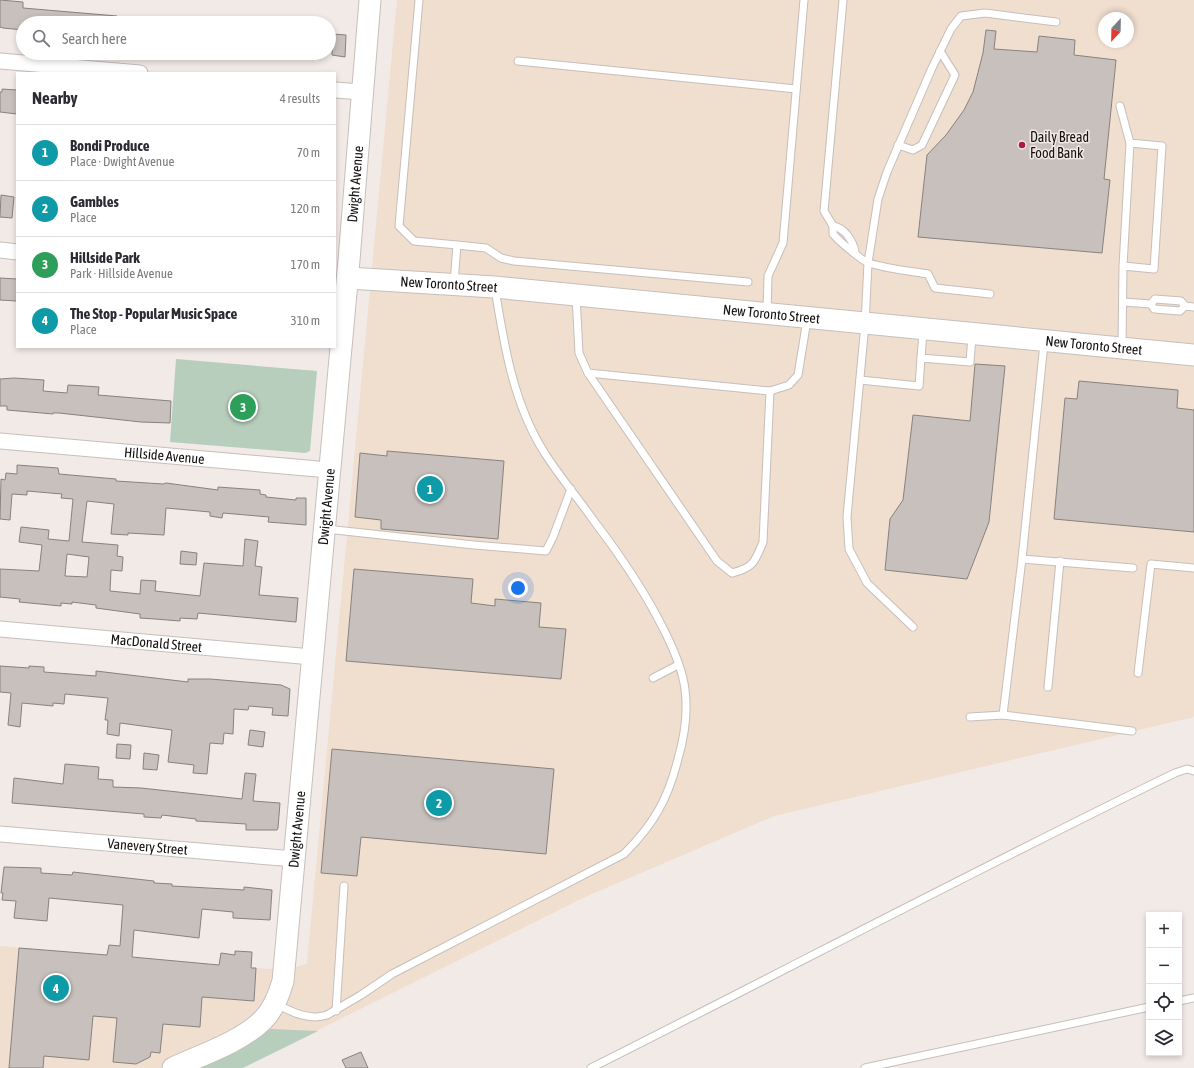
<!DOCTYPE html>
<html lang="en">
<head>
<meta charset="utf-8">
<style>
	body { margin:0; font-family:"Asap Condensed",sans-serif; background:#f7f7f7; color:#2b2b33 }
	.controls { position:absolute; right:12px; bottom:12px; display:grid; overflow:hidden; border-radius:0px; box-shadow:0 2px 6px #0003 }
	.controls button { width:36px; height:36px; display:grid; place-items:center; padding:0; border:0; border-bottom:1px solid #e1e1e2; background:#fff; color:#2b2b33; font:20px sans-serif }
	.compass { position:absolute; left:1098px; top:12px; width:36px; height:36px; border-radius:50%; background:#fff; box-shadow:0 2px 6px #0003; rotate:202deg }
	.you { position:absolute; left:518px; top:588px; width:14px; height:14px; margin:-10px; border:3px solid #fff; border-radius:50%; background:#1a73e8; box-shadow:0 0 0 6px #1a73e833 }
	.badge { display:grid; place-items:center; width:26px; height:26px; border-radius:50%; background:#ab194f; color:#fff; font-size:13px; font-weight:700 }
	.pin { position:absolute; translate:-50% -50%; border:2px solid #fff; box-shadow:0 1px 4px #0006 }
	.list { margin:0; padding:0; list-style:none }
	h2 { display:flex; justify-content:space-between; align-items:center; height:52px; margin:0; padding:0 16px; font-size:17px }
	h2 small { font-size:13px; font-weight:400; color:#7c7c81 }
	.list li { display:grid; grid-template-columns:26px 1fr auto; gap:12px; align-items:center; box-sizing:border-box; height:56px; padding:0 16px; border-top:1px solid #e1e1e2 }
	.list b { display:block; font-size:15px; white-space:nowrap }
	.list p { margin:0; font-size:13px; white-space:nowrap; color:#7c7c81 }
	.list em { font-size:13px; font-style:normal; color:#7c7c81 }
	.icon { flex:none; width:22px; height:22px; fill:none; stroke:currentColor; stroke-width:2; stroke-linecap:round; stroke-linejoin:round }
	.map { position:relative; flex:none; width:1194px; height:1068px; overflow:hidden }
	.search { position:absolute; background:#fff; box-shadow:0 2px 6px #0003; left:16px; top:16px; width:320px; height:44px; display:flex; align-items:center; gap:10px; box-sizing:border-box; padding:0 14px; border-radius:22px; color:#7c7c81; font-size:15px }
	.panel { position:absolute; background:#fff; box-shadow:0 2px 6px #0003; left:16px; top:72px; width:320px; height:276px; border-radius:0px }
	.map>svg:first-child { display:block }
</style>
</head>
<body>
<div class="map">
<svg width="1194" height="1068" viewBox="0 0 1194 1068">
	<rect width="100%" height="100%" fill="#f1eae7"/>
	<path fill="#f0dece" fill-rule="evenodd" d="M397 0H1194V717L774 816 585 897 242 1068H0V946L256 968 285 970 307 964ZM1104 18H1128V42H1104Z"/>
	<g fill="#b7cebc">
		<polygon points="176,359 317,371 310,451 305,453 170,442"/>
		<polygon points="271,1029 318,1031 243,1068 195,1068"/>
	</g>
	<g fill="#c7c0bd" stroke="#88827f" fill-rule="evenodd">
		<polygon points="0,0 23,2 23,8 117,16 117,23 23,23 23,30 3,28 0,27"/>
		<polygon points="986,30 996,31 994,49 1037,52 1039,36 1075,40 1074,55 1116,60 1104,179 1110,180 1102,253 918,237 927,155 946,135 964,110 973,92 983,53"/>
		<polygon points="333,34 346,35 345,57 332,55"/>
		<polygon points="2,89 17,90 17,114 0,112 0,92 2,92"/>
		<polygon points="1,195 14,197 12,218 0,217"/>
		<polygon points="0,278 17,279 17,301 0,300"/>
		<polygon points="975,364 1005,366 989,522 967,579 885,570 890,519 903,500 913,415 970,421"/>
		<polygon points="14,378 44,380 43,391 67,393 68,385 85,386 99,387 98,395 171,401 170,423 141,422 59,413 53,413 53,414 7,410 7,406 0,406 0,379"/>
		<polygon points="1079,381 1178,390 1177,408 1194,410 1194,532 1054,519 1065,398 1077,399"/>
		<polygon points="387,451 504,461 498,539 381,529 381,520 355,517 360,453 387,456"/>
		<path d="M17 465 58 468 59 474 116 479V481L163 484 166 483 218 490V487L260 490V494L266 495V497L296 500V498H306V525L268 522 269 517 223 513 222 518 210 516V512L166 508 164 535 128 533V535L111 534 114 504 87 501 82 542 118 545 117 556 123 557 122 571 111 570 110 591 140 594 141 580 156 581 155 591 200 596 204 563 243 566 245 539 258 541 255 566 262 567 259 595 298 598 296 622 198 613 197 619 180 618V621L155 619 140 618V614L96 608V605L72 602V604L61 603V606L19 602 20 599 0 597V569L39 571 42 545 19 542 21 527 49 530 48 539 69 541 73 499 61 498 62 494 27 491V495L12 494 10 520 0 519 1 479 5 480 6 473 17 474ZM67 554 89 557 87 577 65 576Z"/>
		<polygon points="181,551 197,553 196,565 180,564"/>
		<polygon points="354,569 473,579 471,603 495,606 495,599 541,603 539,627 566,629 561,679 346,661"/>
		<polygon points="0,666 29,668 29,666 44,667 44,672 96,676 96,671 188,682 188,679 210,679 281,685 290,689 288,716 272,715 273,708 249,706 248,710 234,709 233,734 224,733 223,744 210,743 207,774 193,773 194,765 168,762 172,730 120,723 119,736 107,734 108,720 105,720 108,698 65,694 64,704 53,703 53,706 22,703 20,727 8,725 11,693 0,692"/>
		<polygon points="250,730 265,732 263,747 248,745"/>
		<polygon points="117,744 131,745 130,759 116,758"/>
		<polygon points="332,749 554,769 546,854 361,837 357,876 321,873"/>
		<polygon points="144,753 159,755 157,770 143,769"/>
		<polygon points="65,764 99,767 98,779 113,780 113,787 141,788 242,799 245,773 256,774 253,801 280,803 278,828 277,830 246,830 246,824 196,821 196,819 162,815 161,818 144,817 144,814 12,803 14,778 63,784"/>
		<polygon points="4,867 41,868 41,873 72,875 73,872 154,881 154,883 172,884 172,886 244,890 244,887 272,890 270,920 233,918 233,912 202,909 199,938 134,930 132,957 219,965 221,953 235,955 235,951 252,952 251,968 256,968 254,1001 202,997 200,1027 163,1024 160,1053 151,1052 150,1057 136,1064 113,1062 117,1018 93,1016 89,1060 44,1056 43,1068 9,1068 19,948 107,955 109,945 120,946 123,905 49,898 47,921 14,918 16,901 2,900 3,893 1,893"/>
		<polygon points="361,1052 368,1068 346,1068 342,1060"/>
	</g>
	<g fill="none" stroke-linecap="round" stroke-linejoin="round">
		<g stroke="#c6bfbc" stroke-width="9">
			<g id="lane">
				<polyline points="419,0 399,226 414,241 457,245 454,283"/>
				<path d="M843 0 824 211 833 226V234C839 241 862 261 869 263 888 269 909 271 928 274L935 288 990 294"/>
				<polyline points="518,61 796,89"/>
				<polyline points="1120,106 1130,143"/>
				<polyline points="898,145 913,150 922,145 955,75 940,51"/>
				<path d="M833 226C845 228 853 241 855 252"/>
				<polyline points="457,245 486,248 501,258 514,261 748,282"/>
				<polyline points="576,296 579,353 588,373 770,391 789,385 798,375 807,320"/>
				<polyline points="1123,302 1151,304 1154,309 1180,311 1185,306"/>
				<polyline points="1151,304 1155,299 1181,301 1185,306 1194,307"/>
				<polyline points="767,312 768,276 783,243 804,0"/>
				<polyline points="1044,343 1022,559 1003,715 1132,731"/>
				<polyline points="1122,346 1123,266 1130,143 1162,146 1154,269 1123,266"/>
				<polyline points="921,358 970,362 972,336"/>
				<path d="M588 373 717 561 732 573C753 568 755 562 763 542L770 391"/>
				<polyline points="860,380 919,386 923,331"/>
				<polyline points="326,529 474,545 546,551 553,537 571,489"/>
				<polyline points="1022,559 1133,568"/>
				<polyline points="913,627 867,583 849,549 847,517 865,324 868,263 878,199 887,172 932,68 951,29 961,16 985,13 1056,22"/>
				<polyline points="1138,673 1151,564 1194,568"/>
				<polyline points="653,678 678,665"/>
				<polyline points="1048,687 1060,561"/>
				<polyline points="970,717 1003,715"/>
				<polyline points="1179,1001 1194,998"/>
				<path d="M276 1004C292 1012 309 1021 327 1015L361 995 392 974 624 854C654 824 668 799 678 759 684 738 688 712 685 690 683 670 673 648 664 630 645 592 620 555 594 521 578 498 559 476 544 452 513 403 504 344 495 289"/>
				<polyline points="336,1011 344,886"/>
				<path d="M591 1068C786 970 979 868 1175 773L1187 769 1194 771"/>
				<polyline points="865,1068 1149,1007"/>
			</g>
		</g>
		<g stroke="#c6bfbc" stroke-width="17">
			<g id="street">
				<polyline points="0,61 140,73"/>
				<polyline points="335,90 362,92"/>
				<polyline points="0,250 17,252"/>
				<path id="s1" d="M0 441 329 470"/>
				<path id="s2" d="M0 629 312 657"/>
				<path id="s3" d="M0 834 294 859"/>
			</g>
		</g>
		<g stroke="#c6bfbc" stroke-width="23">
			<g id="secondary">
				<path id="s4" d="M348 278 494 287 1194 355"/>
				<path id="s5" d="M173 1068C201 1055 241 1042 263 1020 273 1010 279 995 283 981L349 260 370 0"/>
			</g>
		</g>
		<use href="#lane" stroke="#fff" stroke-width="7"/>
		<use href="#street" stroke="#fff" stroke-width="15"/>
		<use href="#secondary" stroke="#fff" stroke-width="21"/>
	</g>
	<circle fill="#ab194f" stroke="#f1eae7" stroke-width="1.5" cx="1022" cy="145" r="4"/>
	<g text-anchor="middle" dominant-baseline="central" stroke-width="3" stroke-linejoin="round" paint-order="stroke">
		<g font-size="14" fill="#13100f" stroke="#f1eae7" text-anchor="start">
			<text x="1030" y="137">Daily Bread<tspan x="1030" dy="16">Food Bank</tspan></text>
		</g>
		<g font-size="14" fill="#13100f" stroke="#f1eae7">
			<text stroke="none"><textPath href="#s5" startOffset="947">Dwight Avenue</textPath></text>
			<text stroke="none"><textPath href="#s4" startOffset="101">New Toronto Street</textPath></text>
			<text stroke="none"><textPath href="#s4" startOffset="425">New Toronto Street</textPath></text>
			<text stroke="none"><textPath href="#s4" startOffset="749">New Toronto Street</textPath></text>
			<text stroke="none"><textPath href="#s1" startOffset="165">Hillside Avenue</textPath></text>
			<text stroke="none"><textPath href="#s5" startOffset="623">Dwight Avenue</textPath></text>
			<text stroke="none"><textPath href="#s2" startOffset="157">MacDonald Street</textPath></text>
			<text stroke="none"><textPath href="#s5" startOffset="299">Dwight Avenue</textPath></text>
			<text stroke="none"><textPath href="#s3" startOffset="148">Vanevery Street</textPath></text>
		</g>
	</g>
</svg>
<div class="controls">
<button>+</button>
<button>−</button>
<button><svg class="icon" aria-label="locate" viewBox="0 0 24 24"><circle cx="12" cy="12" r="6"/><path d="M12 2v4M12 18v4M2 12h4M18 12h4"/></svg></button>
<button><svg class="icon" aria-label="layers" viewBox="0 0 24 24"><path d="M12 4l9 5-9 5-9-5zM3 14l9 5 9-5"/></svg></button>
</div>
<svg class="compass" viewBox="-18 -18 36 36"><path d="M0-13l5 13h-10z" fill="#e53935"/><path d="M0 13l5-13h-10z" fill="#7c7c81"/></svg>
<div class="you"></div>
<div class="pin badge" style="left:430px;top:489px;background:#0f9aa8">1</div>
<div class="pin badge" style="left:439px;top:803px;background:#0f9aa8">2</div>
<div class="pin badge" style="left:243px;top:407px;background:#2e9e5b">3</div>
<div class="pin badge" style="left:56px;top:988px;background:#0f9aa8">4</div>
<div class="search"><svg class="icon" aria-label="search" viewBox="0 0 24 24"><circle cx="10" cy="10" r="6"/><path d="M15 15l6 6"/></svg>Search here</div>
<section class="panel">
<h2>Nearby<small>4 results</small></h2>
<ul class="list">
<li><span class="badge" style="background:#0f9aa8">1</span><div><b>Bondi Produce</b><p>Place · Dwight Avenue</p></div><em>70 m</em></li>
<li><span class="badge" style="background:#0f9aa8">2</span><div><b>Gambles</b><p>Place</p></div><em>120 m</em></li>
<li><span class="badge" style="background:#2e9e5b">3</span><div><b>Hillside Park</b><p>Park · Hillside Avenue</p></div><em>170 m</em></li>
<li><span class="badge" style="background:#0f9aa8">4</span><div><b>The Stop - Popular Music Space</b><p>Place</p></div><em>310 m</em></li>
</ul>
</section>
</div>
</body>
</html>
